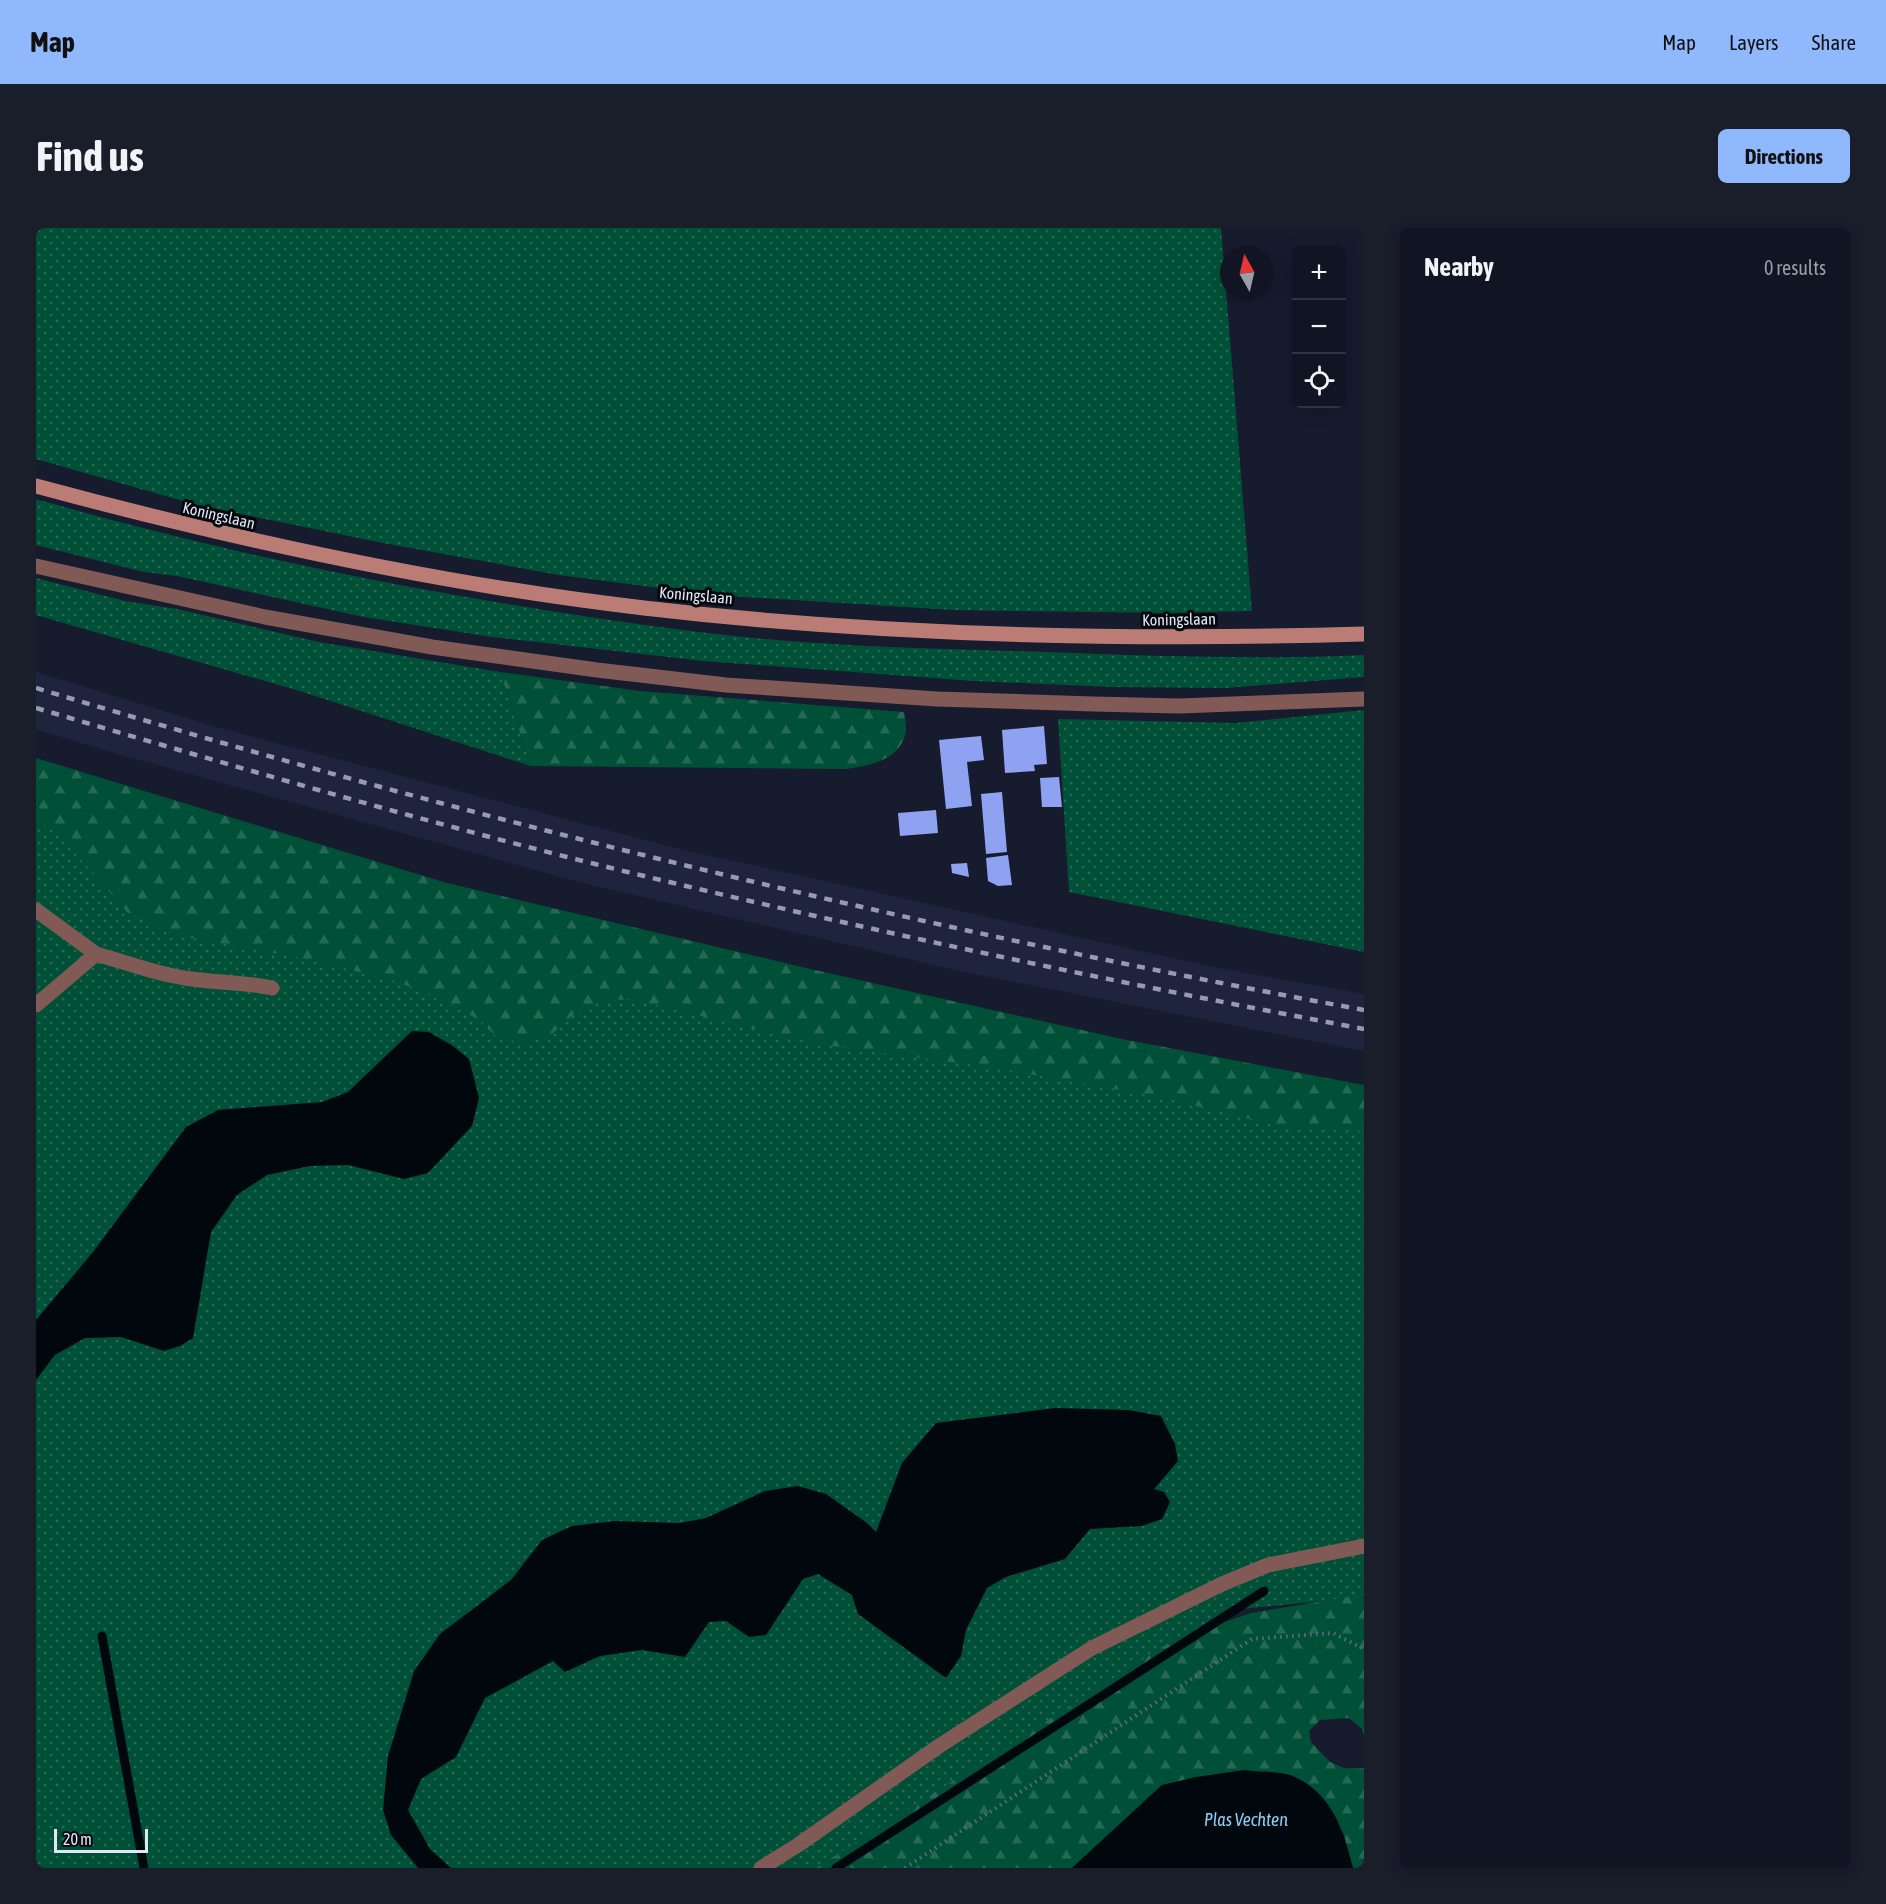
<!DOCTYPE html>
<html lang="en">
<head>
<meta charset="utf-8">
<style>
	body { margin:0; font-family:"Asap Condensed",sans-serif; background:#1a1d2a; color:#f1f3f6 }
	.controls { position:absolute; right:18px; top:18px; display:grid; overflow:hidden; border-radius:9px; box-shadow:0 3px 15px #0003 }
	.controls button { width:54px; height:54px; display:grid; place-items:center; padding:0; border:0; border-bottom:2px solid #303340; background:#111422; color:#f1f3f6; font:30px sans-serif }
	.compass { position:absolute; left:1184px; top:18px; width:54px; height:54px; border-radius:50%; background:#111422; box-shadow:0 3px 15px #0003; rotate:352deg }
	.scale { position:absolute; left:18px; bottom:15px; width:94px; box-sizing:border-box; padding-left:6px; border:3px solid #e3e6f4; border-top:0; font-size:16px; line-height:21px; white-space:nowrap; color:#e3e6f4; -webkit-text-stroke:4px #05070e; paint-order:stroke }
	.list { margin:0; padding:0; list-style:none }
	h2 { display:flex; justify-content:space-between; align-items:center; height:78px; margin:0; padding:0 24px; font-size:26px }
	h2 small { font-size:20px; font-weight:400; color:#9c9ea5 }
	.icon { flex:none; width:33px; height:33px; fill:none; stroke:currentColor; stroke-width:2; stroke-linecap:round; stroke-linejoin:round }
	.map { position:relative; flex:none; width:1328px; height:1640px; overflow:hidden; border-radius:9px }
	header { display:flex; align-items:center; gap:36px; box-sizing:border-box; height:84px; padding:0 30px; background:#8fb8fd; color:#111 }
	header strong { font-size:28px }
	nav { display:flex; gap:33px; margin-inline-start:auto; font-size:21px }
	.intro { display:flex; align-items:center; justify-content:space-between; box-sizing:border-box; height:144px; padding:0 36px }
	h1 { margin:0; font-size:42px }
	.button { padding:15px 27px; border-radius:9px; background:#8fb8fd; color:#111; font-size:21px; font-weight:700 }
	main { display:flex; gap:36px; padding:0 36px }
	aside { flex:1; background:#111422; border-radius:9px; box-shadow:0 3px 15px #0003 }
	.map>svg:first-child { display:block }
</style>
</head>
<body>
<header>
<strong>Map</strong>
<nav><a>Map</a><a>Layers</a><a>Share</a></nav>
</header>
<div class="intro"><h1>Find us</h1><a class="button">Directions</a></div>
<main>
<div class="map">
<svg width="1328" height="1640" viewBox="0 0 1328 1640">
	<defs>
		<pattern id="grass-dots" width="8" height="8" patternUnits="userSpaceOnUse" patternTransform="scale(1.5)"><rect width="8" height="8" fill="#005037"/><path d="M2 2h.1M6 6h.1" fill="none" stroke="#256955" stroke-width="1.8" stroke-linecap="round"/></pattern>
		<pattern id="forest-firs" width="22" height="20" patternUnits="userSpaceOnUse" patternTransform="scale(1.5)"><rect width="22" height="20" fill="#005037"/><path d="M5 1l3.5 6h-7zM16 11l3.5 6h-7z" fill="#256955"/></pattern>
	</defs>
	<rect width="100%" height="100%" fill="#171b2e"/>
	<polygon fill="#1e243d" points="0,444 187,501 643,621 1182,740 1328,766 1328,823 928,744 543,654 71,523 0,501"/>
	<g fill="url(#grass-dots)">
		<polygon points="0,0 1185,0 1216,383 1131,385 917,382 677,367 523,347 347,315 161,277 0,231"/>
		<path d="M0 271C149 314 301 347 454 373 538 387 623 400 708 409 809 419 910 421 1011 424 1117 428 1222 432 1328 427V449L1189 460 1076 459 938 453 667 433 456 409 328 389 141 348 108 344 0 317Z"/>
		<polygon points="0,350 89,373 141,381 283,414 464,444 495,538 267,464 0,387"/>
		<polygon points="1328,482 1328,724 1033,664 1022,491 1200,495"/>
		<polygon points="0,574 1328,877 1328,1369 1205,1381 797,1640 0,1640"/>
	</g>
	<g fill="url(#forest-firs)">
		<path d="M464 444 604 463 868 484C869 491 871 501 869 508 860 534 833 537 810 541L495 538Z"/>
		<polygon points="0,530 411,655 770,740 1086,811 1328,857 1328,903 1246,899 1120,868 959,840 775,815 596,771 563,773 537,787 516,806 486,815 460,808 445,793 395,766 349,750 260,729 134,706 91,684 21,604 0,593"/>
		<polygon points="1318,1368 1328,1370 1328,1506 1326,1501 1313,1490 1284,1492 1273,1503 1275,1514 1294,1534 1308,1540 1328,1540 1328,1640 1317,1640 1307,1604 1126,1557 1036,1640 780,1640 1139,1411 1215,1385"/>
	</g>
	<g fill="#00080e">
		<polygon points="376,803 393,804 417,818 433,831 443,870 436,898 392,945 368,951 312,937 274,938 231,947 201,967 175,1004 157,1110 144,1118 128,1123 85,1109 49,1110 19,1127 0,1152 0,1092 57,1024 150,899 182,882 286,874 312,864"/>
		<polygon points="1019,1180 1092,1182 1125,1188 1139,1216 1142,1233 1118,1261 1128,1264 1134,1274 1126,1291 1106,1298 1054,1301 1029,1331 970,1349 951,1360 930,1402 925,1428 910,1450 822,1386 816,1367 782,1346 767,1351 730,1407 713,1409 690,1393 673,1394 649,1429 606,1422 564,1428 529,1444 517,1433 449,1470 420,1529 385,1551 372,1582 394,1621 415,1640 382,1640 355,1607 347,1582 352,1528 378,1443 404,1406 475,1352 506,1312 536,1298 579,1293 643,1295 670,1290 729,1263 762,1258 790,1266 831,1295 840,1304 866,1235 900,1195"/>
		<path d="M1208 1542C1221 1544 1247 1543 1259 1549 1297 1567 1307 1602 1317 1640H1036L1126 1557 1160 1549Z"/>
	</g>
	<g fill="none" stroke-linecap="round" stroke-linejoin="round">
		<g stroke="#00080e" stroke-width="9">
			<polyline points="66,1408 108,1640"/>
			<polyline points="800,1640 1228,1363"/>
		</g>
	</g>
	<g fill="#8fa2f1">
		<polygon points="1008,498 1011,536 998,537 999,543 969,545 966,502"/>
		<polygon points="945,508 948,532 931,534 936,578 910,581 903,512"/>
		<polygon points="1023,549 1026,579 1006,579 1004,550"/>
		<polygon points="966,564 971,624 950,626 945,566"/>
		<polygon points="900,582 902,605 864,608 862,585"/>
		<polygon points="972,627 976,657 962,658 952,653 950,630"/>
		<polygon points="931,635 933,649 916,645 915,636"/>
	</g>
	<g fill="none" stroke-linecap="round" stroke-linejoin="round">
		<polyline stroke="#66697a" stroke-width="4" stroke-dasharray="1.5 4.5" stroke-linecap="butt" points="869,1640 1216,1411 1297,1405 1328,1421"/>
		<g stroke="#815a56" stroke-width="15">
			<polyline points="0,682 60,726"/>
			<path d="M0 777 60 726C92 735 123 747 156 751 184 755 208 754 236 760"/>
			<polyline points="725,1640 762,1617 903,1518 1056,1420 1186,1356 1232,1337 1328,1318"/>
		</g>
		<polyline stroke="#815a56" stroke-width="15" points="0,338 229,389 396,419 561,442 690,457 901,471 1057,476 1143,478 1328,471"/>
		<path stroke="#bb7c76" stroke-width="15" d="M0 258C200 312 401 356 608 380 846 408 1088 413 1328 406"/>
		<g stroke="#989bab" stroke-width="4.5" stroke-dasharray="8 8" stroke-linecap="butt">
			<path d="M0 460C436 592 879 700 1328 782"/>
			<path d="M0 480C187 535 374 590 563 637 816 699 1071 753 1328 801"/>
		</g>
	</g>
	<g text-anchor="middle" dominant-baseline="central" stroke-width="6" stroke-linejoin="round" paint-order="stroke">
		<g font-size="16" fill="#e3e6f4" stroke="#05070e">
			<text transform="translate(183 287) rotate(13)">Koningslaan</text>
			<text transform="translate(660 367) rotate(5)">Koningslaan</text>
			<text transform="translate(1143 391) rotate(-1)">Koningslaan</text>
		</g>
		<g font-size="18" font-style="italic" fill="#88d1f5" stroke="#05070e">
			<text x="1210" y="1591">Plas Vechten</text>
		</g>
	</g>
</svg>
<div class="controls">
<button>+</button>
<button>−</button>
<button><svg class="icon" aria-label="locate" viewBox="0 0 24 24"><circle cx="12" cy="12" r="6"/><path d="M12 2v4M12 18v4M2 12h4M18 12h4"/></svg></button>
</div>
<svg class="compass" viewBox="-18 -18 36 36"><path d="M0-13l5 13h-10z" fill="#e53935"/><path d="M0 13l5-13h-10z" fill="#9c9ea5"/></svg>
<div class="scale">20 m</div>
</div>
<aside>
<h2>Nearby<small>0 results</small></h2>
<ul class="list">
</ul>
</aside>
</main>
</body>
</html>
